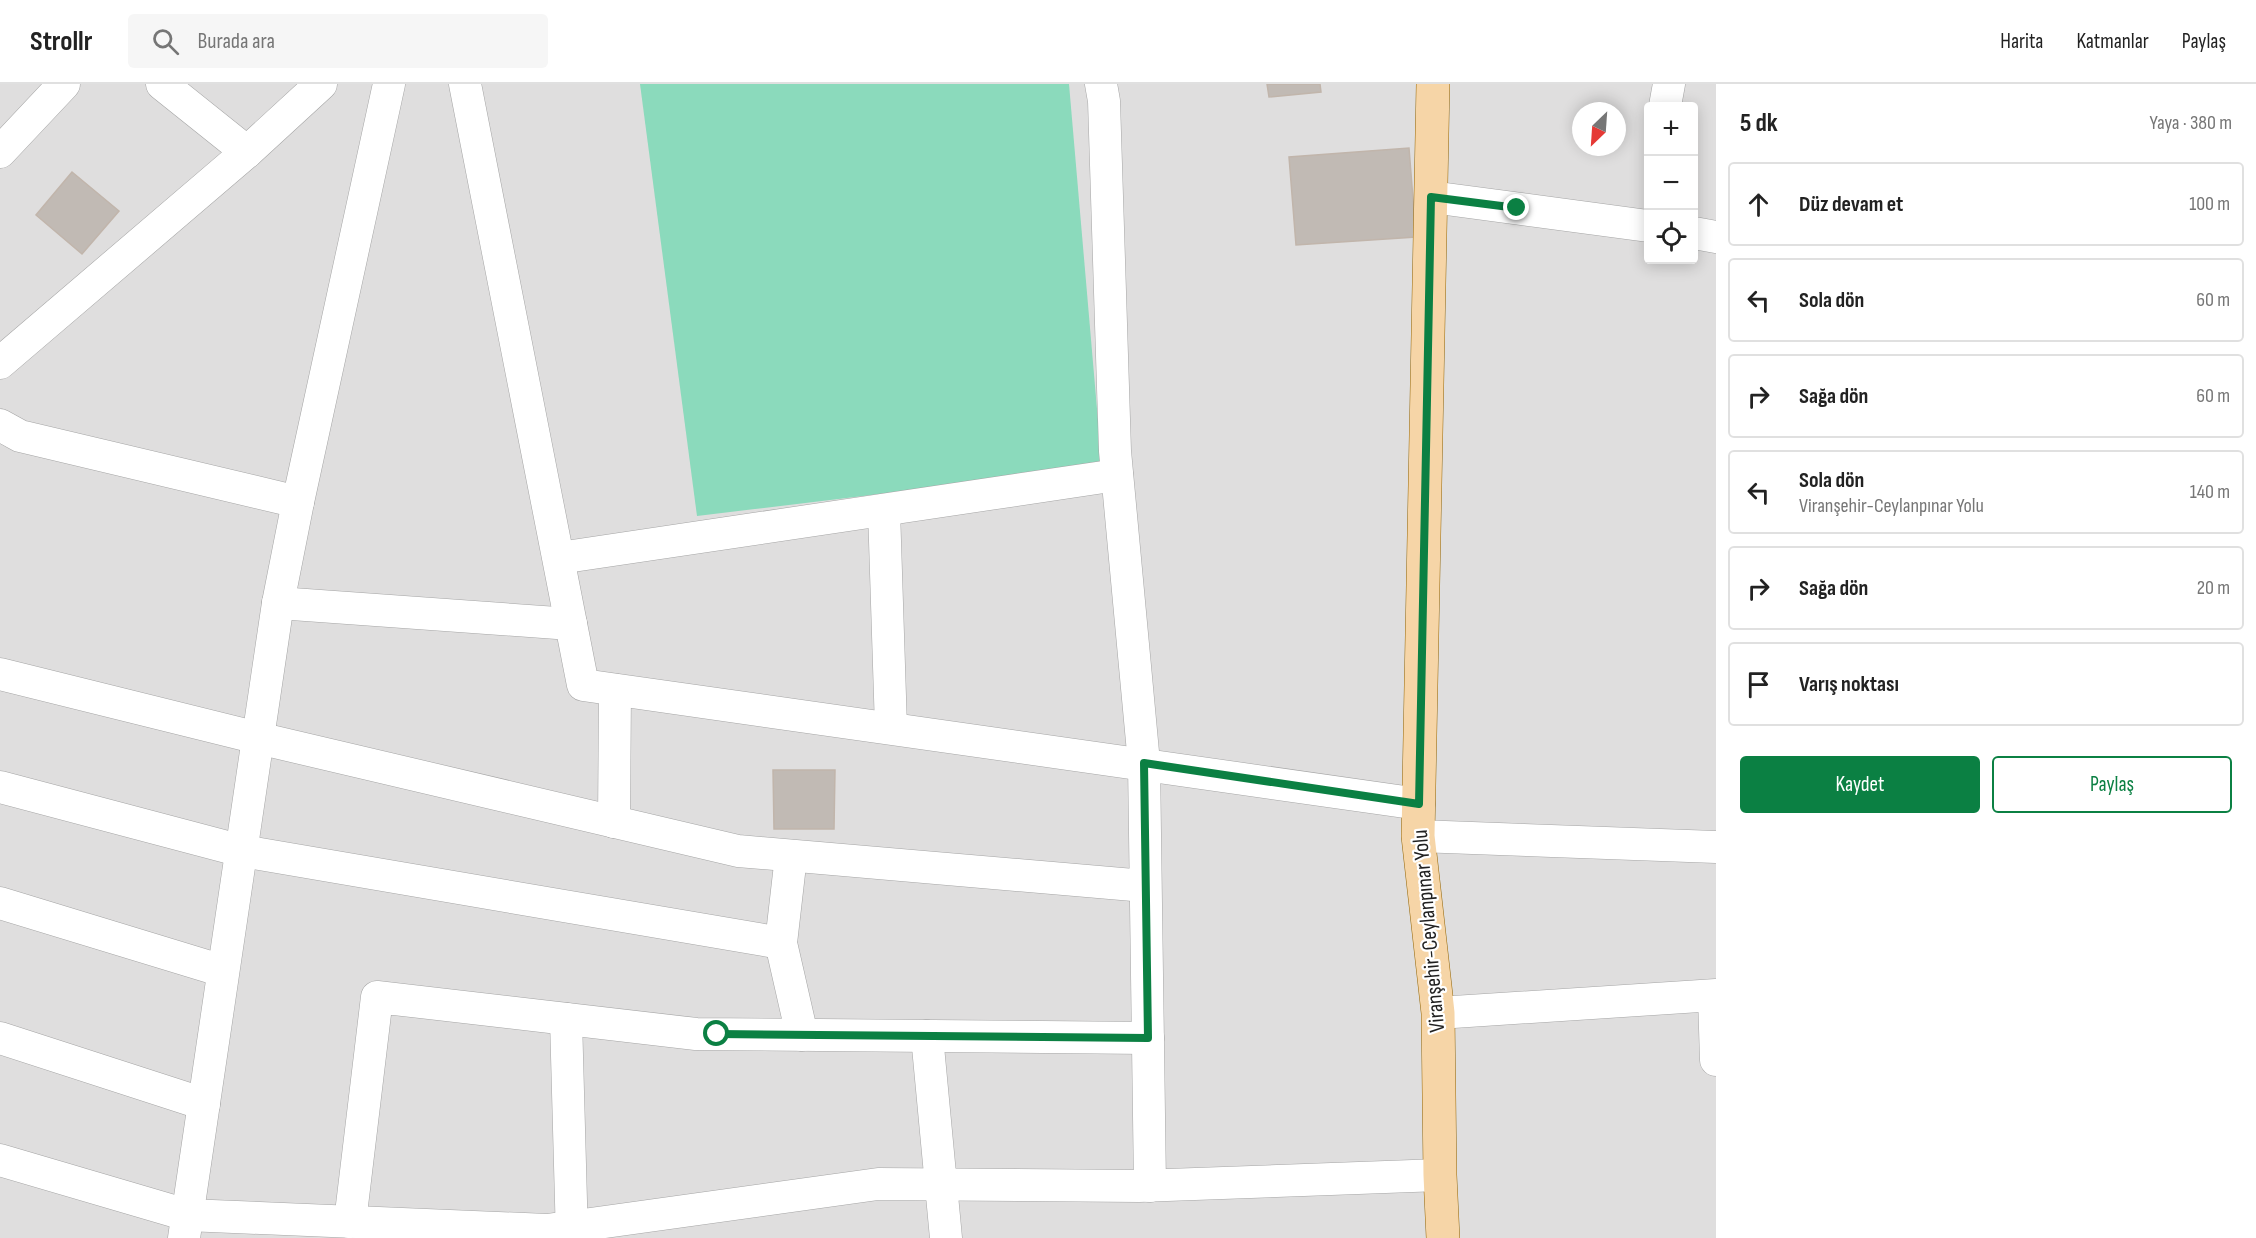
<!DOCTYPE html>
<html lang="tr">
<head>
<meta charset="utf-8">
<style>
	body { margin:0; font-family:"Sofia Sans Condensed",sans-serif; background:#f6f6f6; color:#222 }
	.controls { position:absolute; right:18px; top:18px; display:grid; overflow:hidden; border-radius:6px; box-shadow:0 3px 15px #0003 }
	.controls button { width:54px; height:54px; display:grid; place-items:center; padding:0; border:0; border-bottom:2px solid #e0e0e0; background:#fff; color:#222; font:30px sans-serif }
	.compass { position:absolute; left:1572px; top:18px; width:54px; height:54px; border-radius:50%; background:#fff; box-shadow:0 3px 15px #0003; rotate:205deg }
	.stop { position:absolute; width:18px; height:18px; margin:-14px; border:4px solid #0b8043; border-radius:50%; background:#fff }
	.stop.end { background:#0b8043; border-color:#fff; box-shadow:0 2px 6px #0008 }
	.list { margin:0; padding:0; list-style:none }
	h2 { display:flex; justify-content:space-between; align-items:center; height:78px; margin:0; padding:0 24px; font-size:26px }
	h2 small { font-size:20px; font-weight:400; color:#767676 }
	.list li { display:grid; grid-template-columns:39px 1fr auto; gap:18px; align-items:center; box-sizing:border-box; height:84px; margin:0 12px 12px; padding:0 12px; border:2px solid #e0e0e0; border-radius:6px }
	.list b { display:block; font-size:22px; white-space:nowrap }
	.list p { margin:0; font-size:20px; white-space:nowrap; color:#767676 }
	.list em { font-size:20px; font-style:normal; color:#767676 }
	.actions { display:flex; gap:12px; padding:18px 24px }
	.actions a { flex:1; padding:14px 0; border:2px solid #0b8043; border-radius:6px; text-align:center; font-size:21px; color:#0b8043 }
	.actions .main { background:#0b8043; color:#fff }
	.icon { flex:none; width:33px; height:33px; fill:none; stroke:currentColor; stroke-width:2; stroke-linecap:round; stroke-linejoin:round }
	.map { position:relative; flex:none; width:1716px; height:1154px; overflow:hidden }
	header { display:flex; align-items:center; gap:36px; box-sizing:border-box; height:84px; padding:0 30px; background:#fff; border-bottom:2px solid #e0e0e0 }
	header strong { font-size:28px }
	nav { display:flex; gap:33px; margin-inline-start:auto; font-size:21px }
	.search { width:420px; height:54px; background:#f6f6f6; display:flex; align-items:center; gap:15px; box-sizing:border-box; padding:0 21px; border-radius:6px; color:#767676; font-size:22px }
	main { display:flex }
	aside { flex:1; background:#fff }
	.map>svg:first-child { display:block }
</style>
</head>
<body>
<header>
<strong>Strollr</strong>
<div class="search"><svg class="icon" aria-label="search" viewBox="0 0 24 24"><circle cx="10" cy="10" r="6"/><path d="M15 15l6 6"/></svg>Burada ara</div>
<nav><a>Harita</a><a>Katmanlar</a><a>Paylaş</a></nav>
</header>
<main>
<div class="map">
<svg width="1716" height="1154" viewBox="0 0 1716 1154">
	<rect width="100%" height="100%" fill="#f0eee8"/>
	<path fill="#dfdede" fill-rule="evenodd" d="M0 0H1716V1154H0ZM1648 22H1694V176H1648ZM1581 27H1617V63H1581Z"/>
	<polygon fill="#8bdabc" points="640,0 1069,0 1102,383 697,432"/>
	<g fill="#c1bab4" stroke="#c1b5ab" stroke-width="1.5">
		<polygon points="1267,0 1320,0 1321,8 1269,13"/>
		<polygon points="1409,64 1416,153 1296,161 1289,73"/>
		<polygon points="72,88 119,127 82,170 36,131"/>
		<polygon points="773,686 835,686 834,745 774,745"/>
	</g>
	<g fill="none" stroke-linecap="round" stroke-linejoin="round">
		<g stroke="#a5a5a5" stroke-width="33">
			<g id="street">
				<polyline points="162,0 247,68"/>
				<polyline points="465,0 583,601 1419,720"/>
				<polyline points="1101,0 1104,17 1115,367 1144,679 1150,1102"/>
				<polyline points="1665,22 1669,0"/>
				<polyline points="0,68 64,0"/>
				<polyline points="1431,113 1648,142"/>
				<polyline points="1694,149 1716,153"/>
				<polyline points="0,279 247,68 321,0"/>
				<polyline points="0,341 20,352 298,418"/>
				<polyline points="884,426 891,644"/>
				<polyline points="559,474 1117,391"/>
				<polyline points="278,519 571,540"/>
				<polyline points="0,590 258,654 738,767 1145,802"/>
				<polyline points="0,703 242,767 781,859"/>
				<polyline points="614,738 615,606"/>
				<polyline points="1418,752 1716,763"/>
				<polyline points="791,772 781,859 802,951"/>
				<polyline points="0,819 223,887"/>
				<polyline points="1714,912 1716,976"/>
				<polyline points="1438,929 1716,911"/>
				<polyline points="566,935 572,1154"/>
				<polyline points="927,952 946,1154"/>
				<polyline points="0,954 204,1020"/>
				<polyline points="0,1076 187,1131 547,1146 878,1100 1139,1102 1440,1091"/>
				<polyline points="350,1138 377,913 696,950 1148,954"/>
				<polyline points="184,1154 278,519 298,418 389,0"/>
			</g>
		</g>
		<g stroke="#946709" stroke-width="34">
			<polyline id="primary" points="1433,0 1418,752 1438,929 1440,1091 1443,1154"/>
		</g>
		<use href="#street" stroke="#fff" stroke-width="32"/>
		<use href="#primary" stroke="#f6d5a7" stroke-width="33"/>
	</g>
	<g fill="none" stroke-linecap="round" stroke-linejoin="round">
		<polyline stroke="#0b8043" stroke-width="8" points="717,950 1148,954 1144,679 1419,720 1431,113 1517,124"/>
	</g>
	<g text-anchor="middle" dominant-baseline="central" stroke-width="4.5" stroke-linejoin="round" paint-order="stroke">
		<g font-size="22" fill="#212121" stroke="#fff">
			<text transform="translate(1429 847) rotate(-95)">Viranşehir-Ceylanpınar Yolu</text>
		</g>
	</g>
</svg>
<div class="controls">
<button>+</button>
<button>−</button>
<button><svg class="icon" aria-label="locate" viewBox="0 0 24 24"><circle cx="12" cy="12" r="6"/><path d="M12 2v4M12 18v4M2 12h4M18 12h4"/></svg></button>
</div>
<svg class="compass" viewBox="-18 -18 36 36"><path d="M0-13l5 13h-10z" fill="#e53935"/><path d="M0 13l5-13h-10z" fill="#767676"/></svg>
<div class="stop" style="left:717px;top:950px"></div>
<div class="stop end" style="left:1517px;top:124px"></div>
</div>
<aside>
<h2>5 dk<small>Yaya · 380 m</small></h2>
<ul class="list">
<li><svg class="icon" aria-label="ahead" viewBox="0 0 24 24"><path d="M12 20V5M6 11l6-6 6 6"/></svg><div><b>Düz devam et</b></div><em>100 m</em></li>
<li><svg class="icon" aria-label="left" viewBox="0 0 24 24"><path d="M17 20v-9H6M10 6l-5 5 5 5"/></svg><div><b>Sola dön</b></div><em>60 m</em></li>
<li><svg class="icon" aria-label="right" viewBox="0 0 24 24"><path d="M7 20v-9h11M14 6l5 5-5 5"/></svg><div><b>Sağa dön</b></div><em>60 m</em></li>
<li><svg class="icon" aria-label="left" viewBox="0 0 24 24"><path d="M17 20v-9H6M10 6l-5 5 5 5"/></svg><div><b>Sola dön</b><p>Viranşehir-Ceylanpınar Yolu</p></div><em>140 m</em></li>
<li><svg class="icon" aria-label="right" viewBox="0 0 24 24"><path d="M7 20v-9h11M14 6l5 5-5 5"/></svg><div><b>Sağa dön</b></div><em>20 m</em></li>
<li><svg class="icon" aria-label="arrive" viewBox="0 0 24 24"><path d="M6 21V4h12l-3 4 3 4H6"/></svg><div><b>Varış noktası</b></div></li>
</ul>
<div class="actions"><a class="main">Kaydet</a><a>Paylaş</a></div>
</aside>
</main>
</body>
</html>
